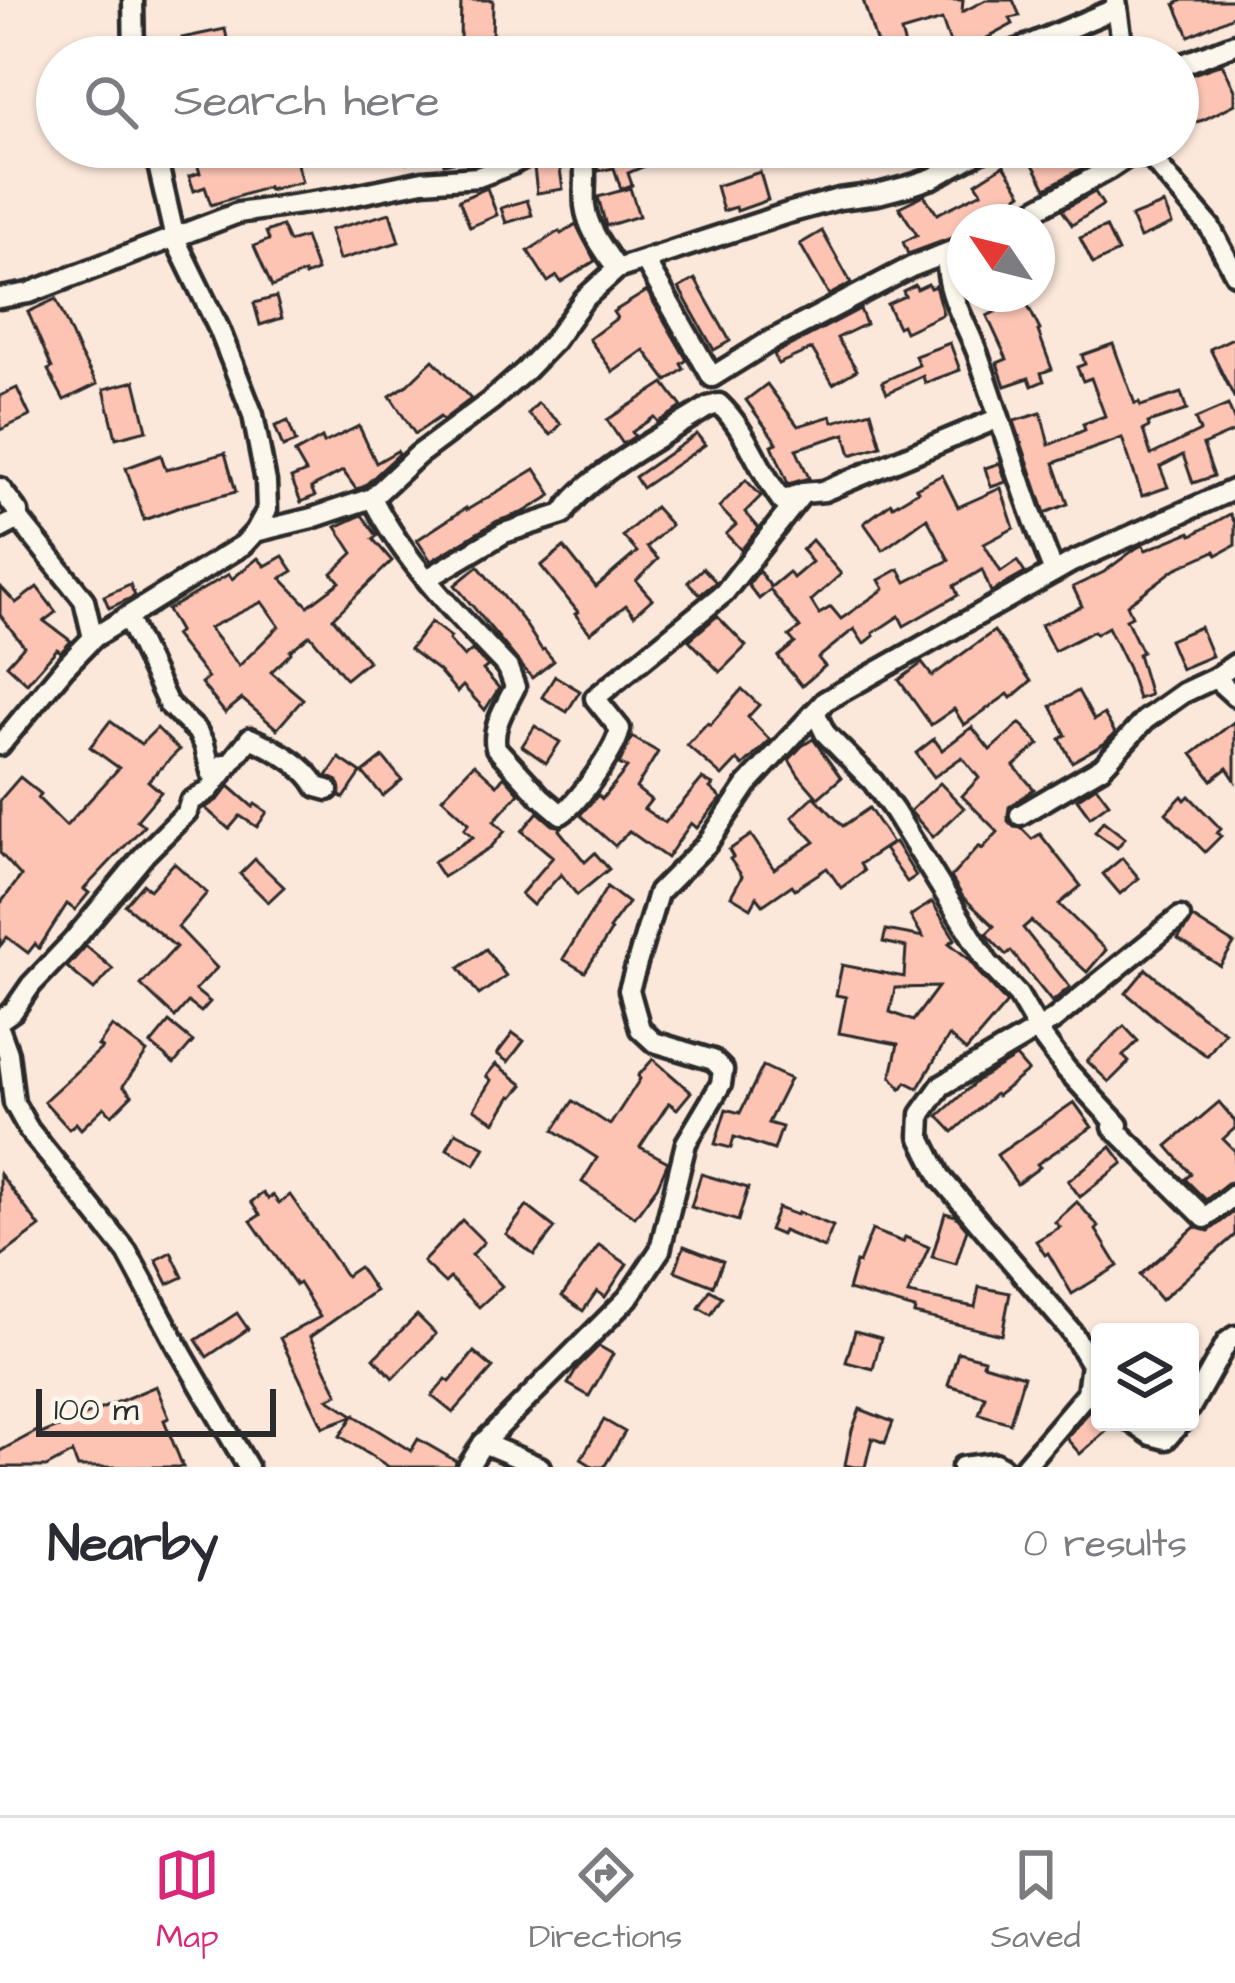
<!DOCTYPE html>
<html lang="en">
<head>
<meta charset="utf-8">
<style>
	body { margin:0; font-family:"Architects Daughter",sans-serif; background:#f2f2f3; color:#2b2b33 }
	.controls { position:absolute; right:36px; bottom:36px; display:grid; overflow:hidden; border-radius:12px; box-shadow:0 3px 9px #0004 }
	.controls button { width:108px; height:108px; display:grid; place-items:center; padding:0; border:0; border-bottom:3px solid #e1e1e2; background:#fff; color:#2b2b33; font:60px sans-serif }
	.compass { position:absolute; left:947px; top:204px; width:108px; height:108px; border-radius:50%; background:#fff; box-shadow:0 3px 9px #0004; rotate:305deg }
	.scale { position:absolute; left:36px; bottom:30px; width:240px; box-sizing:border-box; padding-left:12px; border:6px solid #2b2b2b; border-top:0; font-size:33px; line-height:42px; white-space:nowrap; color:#2b2b2b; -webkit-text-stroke:9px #fbf7ec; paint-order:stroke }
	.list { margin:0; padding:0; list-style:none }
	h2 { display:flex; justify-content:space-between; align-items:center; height:156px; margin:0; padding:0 48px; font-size:51px }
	h2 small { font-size:39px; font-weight:400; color:#7c7c81 }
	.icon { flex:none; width:66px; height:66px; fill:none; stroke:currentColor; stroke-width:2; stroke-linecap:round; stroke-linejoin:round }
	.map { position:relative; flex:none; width:1235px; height:1467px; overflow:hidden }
	.search { position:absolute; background:#fff; box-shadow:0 3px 9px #0004; left:36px; right:36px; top:36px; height:132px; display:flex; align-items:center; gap:30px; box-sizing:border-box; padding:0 42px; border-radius:66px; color:#7c7c81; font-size:45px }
	.sheet { height:348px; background:#fff }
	nav { display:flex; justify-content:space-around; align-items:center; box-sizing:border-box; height:168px; border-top:3px solid #e1e1e2; background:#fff; font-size:33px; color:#7c7c81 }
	nav a { display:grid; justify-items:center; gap:6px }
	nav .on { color:#db2777 }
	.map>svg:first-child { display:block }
</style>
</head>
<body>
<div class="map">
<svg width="1235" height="1467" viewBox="0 0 1235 1467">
	<rect width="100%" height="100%" fill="#fce8db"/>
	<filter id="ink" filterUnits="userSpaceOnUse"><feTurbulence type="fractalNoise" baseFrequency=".00833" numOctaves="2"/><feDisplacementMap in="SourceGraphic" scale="24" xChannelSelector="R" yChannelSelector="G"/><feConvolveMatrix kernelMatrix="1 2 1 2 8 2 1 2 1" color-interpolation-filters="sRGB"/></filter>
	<g filter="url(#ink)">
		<g fill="#fdc4b4" stroke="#2b2b2b" stroke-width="3" fill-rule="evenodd">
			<polygon points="461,0 493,0 492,40 460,40"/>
			<polygon points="863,0 963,0 962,12 986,0 1013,0 1020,16 1010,18 1013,24 985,39 989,50 987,57 977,57 973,47 954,54 942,20 901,32 908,57 881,57"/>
			<polygon points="1183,0 1235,0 1235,15 1189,36 1175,4"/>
			<polygon points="225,29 231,57 186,57 182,38"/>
			<polygon points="561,43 562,57 534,57 534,45"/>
			<polygon points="1222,64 1235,90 1235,104 1203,120 1178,127 1178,79"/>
			<polygon points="219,147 228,147 231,158 267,147 327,147 297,164 302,182 269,190 268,187 211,205 205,187 194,191 189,176 200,173 194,155"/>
			<polygon points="401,147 497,147 497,152 444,164 441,150 406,163"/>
			<polygon points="594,147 689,147 628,173 632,185 621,189 614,168 598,171"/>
			<polygon points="793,147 866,147 866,150 840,158 841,163 828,166 827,162 799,170"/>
			<polygon points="1048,147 1108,147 1111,152 1046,188 1029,157"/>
			<polygon points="559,163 563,189 537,193 534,168"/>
			<polygon points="1004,165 1022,193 979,222 965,222 965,233 908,254 903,242 917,235 899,207 924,195 937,214 982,192 976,183"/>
			<polygon points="760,172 768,200 737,211 736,207 723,211 716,186"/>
			<polygon points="487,188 497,215 470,227 459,200"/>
			<polygon points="630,188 639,216 606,226 598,197"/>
			<polygon points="1095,192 1103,205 1072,225 1062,210"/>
			<polygon points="527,200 532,215 506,223 501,208"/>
			<polygon points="1164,204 1172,224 1140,238 1131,217"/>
			<polygon points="390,213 399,242 339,260 330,230"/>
			<polygon points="576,224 595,261 561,282 557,276 548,282 528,251 559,231 561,234"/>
			<polygon points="282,226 289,242 305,237 317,271 305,276 304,273 272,287 254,246 269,240 266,232"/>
			<polygon points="1106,227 1118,252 1093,264 1080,238"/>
			<polygon points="822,231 851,283 829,295 800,244"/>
			<polygon points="695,279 730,341 714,350 679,288"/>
			<polygon points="928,284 930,288 935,286 943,314 905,332 902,325 898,327 887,304 905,296 903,291 915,285 917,289"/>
			<polygon points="647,291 687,360 681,364 684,369 667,381 644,350 613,372 589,339 617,318 613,312"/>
			<polygon points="276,297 282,318 260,325 254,303"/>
			<polygon points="1024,298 1040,330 1038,331 1052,369 1041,373 1044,381 1032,386 1029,378 1005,386 997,363 1007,359 987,316"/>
			<polygon points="56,299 80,354 97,384 64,400 48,370 52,368 28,312"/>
			<polygon points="860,309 866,324 837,338 857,370 833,384 812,349 778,364 774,354"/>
			<polygon points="1235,337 1235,399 1210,349"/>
			<polygon points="950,343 960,370 925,383 923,376 887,393 882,382 919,365 915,356"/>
			<polygon points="1113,344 1135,404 1139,402 1141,406 1181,393 1187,410 1148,423 1149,427 1143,430 1151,455 1200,431 1195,419 1228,405 1235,422 1235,431 1203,445 1214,476 1193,483 1183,455 1160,467 1168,487 1142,496 1122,438 1054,463 1068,504 1045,513 1014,421 1041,413 1049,445 1085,430 1083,424 1105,416 1091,378 1083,381 1077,367 1085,364 1082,355"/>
			<polygon points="433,360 471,399 443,420 440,417 415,434 390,396 407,385"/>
			<polygon points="135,381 147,430 116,438 104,389"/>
			<polygon points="664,383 682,407 658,422 654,417 632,432 635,436 623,444 607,420"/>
			<polygon points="767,384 798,426 831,416 833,422 871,411 881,446 851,455 845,434 796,449 809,478 788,484 772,445 777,443 746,400"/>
			<polygon points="17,388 30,416 0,430 0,396"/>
			<polygon points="538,403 561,424 551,435 528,414"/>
			<polygon points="288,421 296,442 283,447 275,426"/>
			<polygon points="359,426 376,463 397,451 399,454 363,487 356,489 343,471 311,488 315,496 301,502 291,478 306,472 295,453 322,438 324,443"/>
			<polygon points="697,434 705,445 642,488 635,477"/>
			<polygon points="225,453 236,492 185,505 144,520 126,468 161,455 166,470"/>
			<polygon points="1000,463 1006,482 991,487 985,468"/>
			<polygon points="535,469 552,495 524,512 497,521 431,561 417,540 466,508 467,510"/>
			<polygon points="942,475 958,507 1001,488 1014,528 984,544 1001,572 1017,561 1025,573 991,592 982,570 954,586 958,595 904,626 899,616 873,633 874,636 864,644 854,629 818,658 825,666 802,686 778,657 795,643 789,636 800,628 770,590 759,599 748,585 759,571 771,587 789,572 793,578 812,562 802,550 812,540 841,574 811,601 819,614 831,607 841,619 884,589 879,580 899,569 906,582 949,560 927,518 883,550 864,523 891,503 893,506 918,491 916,488"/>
			<polygon points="746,480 761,496 745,512 759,528 741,550 726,534 736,525 719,507"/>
			<polygon points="655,507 671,525 647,547 658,559 636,581 652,599 634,615 626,605 590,633 575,614 578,612 541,566 564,547 596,587 637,552 623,536"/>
			<polygon points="1230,514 1235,523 1235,545 1217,555 1215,551 1175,569 1127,605 1132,616 1126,619 1142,652 1138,654 1150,695 1138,699 1128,668 1108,627 1096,634 1094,631 1054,651 1041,625 1082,606 1073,587 1104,572 1135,549 1142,545 1146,550 1190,532 1192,535"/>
			<path d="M362 515 377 536 373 539 392 561 333 618 368 661 346 679 310 635 290 651 291 653 271 672 303 699 277 729 242 699 225 713 201 683 208 678 174 635 179 631 167 610 229 574 232 579 258 558 265 566 283 556 293 571 281 578 308 606 340 582 332 573 353 553 336 527ZM262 602 279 626 239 666 209 628Z"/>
			<polygon points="478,566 522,619 542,650 544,649 554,661 532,678 455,585"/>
			<polygon points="703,568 716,582 700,595 688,582"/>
			<polygon points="130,584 135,596 109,608 104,596"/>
			<polygon points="0,586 16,603 37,587 56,612 44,621 71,641 61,652 57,649 27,683 7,665 24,646 0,615"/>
			<polygon points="717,616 746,646 720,672 689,640"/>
			<polygon points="431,622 451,637 449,640 464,657 472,650 488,666 483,670 499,688 485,710 463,686 457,692 439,671 410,649"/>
			<polygon points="1200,627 1212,656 1181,669 1169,640"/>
			<polygon points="994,631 1031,681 1011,698 1008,694 964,725 954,709 931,725 899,680 922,663 932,676"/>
			<polygon points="555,676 580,691 567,712 542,697"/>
			<polygon points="742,689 759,705 748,717 770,740 743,766 737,760 722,776 687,745 707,723 710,725"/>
			<polygon points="1078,691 1094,720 1104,714 1115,733 1105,743 1072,762 1060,739 1066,735 1051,706"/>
			<polygon points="110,721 141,744 157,728 179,750 148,781 161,792 137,820 144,826 84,889 89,893 75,910 67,904 39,948 35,944 28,953 7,937 0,946 0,904 21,876 0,853 0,800 20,777 41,794 38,798 66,826 119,768 90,747"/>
			<polygon points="1235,721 1235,780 1227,768 1212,780 1192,754"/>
			<polygon points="1020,723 1039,744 1014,766 1034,789 1009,807 1008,821 1014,827 1021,828 1032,839 1040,834 1081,886 1059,904 1106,950 1087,972 1031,921 1023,928 1070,987 1052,1002 1011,951 1006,955 986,934 994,926 963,897 951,877 979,846 982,849 998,832 962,796 979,778 962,757 934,777 916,753 934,739 942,750 972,727 990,750"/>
			<polygon points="535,726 560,742 546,763 522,746"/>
			<polygon points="632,737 658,752 636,788 651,800 644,809 665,823 702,779 713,785 710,788 721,798 697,828 691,823 667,858 629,831 615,846 580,815 598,795 602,799 627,768 619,764"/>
			<polygon points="813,739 841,778 818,798 799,776 789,760 802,746"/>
			<polygon points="383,757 402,780 383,796 363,773"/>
			<polygon points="339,758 361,773 344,798 340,796 338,781 327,776"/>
			<polygon points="474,764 497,785 504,776 519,793 494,821 505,831 491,847 443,877 433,862 473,837 464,829 469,823 442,798"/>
			<polygon points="940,783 964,808 933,837 910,811"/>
			<polygon points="229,786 253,807 255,804 267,812 257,827 240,816 229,829 205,808 219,799"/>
			<polygon points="1096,786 1109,803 1090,817 1077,799"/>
			<polygon points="814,796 843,826 869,808 892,843 860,864 864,871 841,888 827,868 795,889 792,885 763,905 757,897 751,908 731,896 742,876 730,859 733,857 729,850 751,835 774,869 815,842 792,817"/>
			<polygon points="1182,796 1185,800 1189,796 1221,829 1217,833 1221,836 1205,852 1166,813"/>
			<polygon points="538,812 553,825 562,827 559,830 585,862 595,853 609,869 577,895 561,874 533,905 521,894 553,857 522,831"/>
			<polygon points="1103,821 1125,838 1117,848 1095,832"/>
			<polygon points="895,842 916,876 907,882 884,849"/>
			<polygon points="1122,858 1139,878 1120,894 1103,874"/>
			<polygon points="255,859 284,887 268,902 240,874"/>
			<polygon points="174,863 207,893 178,927 217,968 195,990 210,1002 201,1012 188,1002 175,1017 141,985 176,947 125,905 143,884 150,890"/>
			<polygon points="607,887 628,903 609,929 611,931 585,972 563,959"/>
			<path d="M932 902 955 939 949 943 969 959 978 972 1007 1003 966 1051 949 1036 918 1088 906 1082 901 1089 891 1076 898 1044 839 1033 846 997 836 995 842 965 904 977 906 947 883 942 886 930 923 937 910 916ZM938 987 913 1021 890 1012 895 988Z"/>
			<polygon points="1193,918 1234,944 1220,966 1178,939"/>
			<polygon points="86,946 113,969 94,990 67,967"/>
			<polygon points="486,949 506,976 479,995 459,968"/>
			<polygon points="1146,969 1200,1015 1225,1032 1207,1056 1171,1031 1126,993"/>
			<polygon points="169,1022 193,1042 174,1064 151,1044"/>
			<polygon points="112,1026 147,1052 123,1086 132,1095 112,1115 104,1107 81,1129 76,1123 69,1129 44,1101 102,1048 98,1046"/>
			<polygon points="1124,1026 1138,1041 1123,1056 1129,1062 1109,1082 1087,1061"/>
			<polygon points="513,1033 524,1041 508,1062 497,1054"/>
			<polygon points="1016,1057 1028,1071 997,1096 995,1094 953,1132 938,1116 978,1080"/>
			<polygon points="653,1059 691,1092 677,1109 669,1103 640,1147 668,1162 657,1187 635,1217 582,1182 597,1158 554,1130 573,1101 610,1125 640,1079 638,1076"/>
			<polygon points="496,1064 523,1085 513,1097 511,1096 495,1122 474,1109 491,1080 486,1076"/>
			<polygon points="763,1066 790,1079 768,1123 782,1127 774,1150 734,1137 731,1148 715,1144 726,1109 740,1113"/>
			<polygon points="1074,1102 1092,1127 1037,1164 1040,1167 1017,1184 997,1155"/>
			<polygon points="1219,1102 1235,1121 1235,1128 1223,1139 1235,1151 1235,1181 1227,1183 1206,1200 1185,1179 1191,1174 1167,1146"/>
			<polygon points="456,1132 485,1147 475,1165 447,1149"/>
			<polygon points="1111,1147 1123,1163 1080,1197 1068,1181"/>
			<polygon points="0,1174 40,1227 0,1257"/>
			<polygon points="701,1174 748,1188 738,1221 691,1207"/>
			<polygon points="263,1193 268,1199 273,1195 279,1203 290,1195 346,1276 359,1267 375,1291 310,1337 338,1394 328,1399 411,1451 418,1439 456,1461 455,1467 389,1467 340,1436 353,1416 323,1427 280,1338 320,1317 299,1283 296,1285 251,1221 260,1215 251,1202"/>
			<polygon points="1077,1202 1099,1227 1096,1230 1118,1266 1072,1294 1048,1253 1045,1255 1036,1241 1060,1227 1055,1222"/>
			<polygon points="527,1206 555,1228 534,1255 506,1234"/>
			<polygon points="778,1208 797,1215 798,1212 833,1226 824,1248 783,1231 781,1235 769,1230"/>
			<polygon points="1235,1211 1235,1235 1161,1300 1140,1275 1195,1227 1209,1231"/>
			<polygon points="945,1213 956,1216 967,1229 956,1264 932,1257"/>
			<polygon points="462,1220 484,1242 472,1255 502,1286 479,1307 450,1278 445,1283 423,1262"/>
			<polygon points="872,1230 903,1242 905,1237 929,1247 908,1294 975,1307 979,1287 1010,1293 1002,1335 914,1314 915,1309 848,1290 856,1262 859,1263"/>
			<polygon points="599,1245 627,1264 605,1297 597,1291 583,1311 562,1296"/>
			<polygon points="684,1246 723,1261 713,1286 675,1271"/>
			<polygon points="171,1252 183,1277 168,1284 156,1260"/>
			<polygon points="710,1290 722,1297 711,1315 699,1308"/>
			<polygon points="237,1313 248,1329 207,1357 196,1340"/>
			<polygon points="417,1315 436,1334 393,1378 374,1358"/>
			<polygon points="855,1331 881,1338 873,1369 846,1362"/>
			<polygon points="599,1346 613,1354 589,1396 568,1384 578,1367"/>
			<polygon points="474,1352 493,1368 453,1413 432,1396 446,1379 450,1382"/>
			<polygon points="958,1352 984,1359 983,1364 1024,1376 1010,1423 979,1414 985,1396 948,1385"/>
			<polygon points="156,1386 169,1418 164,1420 183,1467 78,1467 72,1453 46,1467 0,1467 0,1451 39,1430 41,1434"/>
			<polygon points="860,1409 893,1422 885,1443 872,1438 865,1467 854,1467 845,1465 852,1430"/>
			<polygon points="1090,1411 1100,1415 1100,1422 1117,1422 1080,1454 1066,1438"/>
			<polygon points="604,1420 625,1432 604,1467 594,1467 581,1459"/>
		</g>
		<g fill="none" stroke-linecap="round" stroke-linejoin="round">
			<g stroke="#2b2b2b" stroke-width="27">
				<g id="minor">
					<polyline points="133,0 134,57"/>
					<polyline points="1116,0 1124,57"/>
					<polyline points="1000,57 1117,8"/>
					<polyline points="1178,66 1235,44"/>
					<path d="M579 147C589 165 583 186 585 206 588 230 604 249 617 269"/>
					<polyline points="1142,147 1210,227 1235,274"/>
					<polyline points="1013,222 1109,169 1124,159 1134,147"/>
					<path d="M947 256C945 291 965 321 977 352 1003 426 1024 500 1054 572"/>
					<polyline points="645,261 712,377 770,341 911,267 965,246"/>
					<polyline points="0,298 29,293 238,213 340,198 423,181 478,177 512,164 544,147"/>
					<polyline points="0,488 18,512 19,519"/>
					<path d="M372 498C405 563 458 616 508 668L515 687C506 706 491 726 496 748L541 797 561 814C578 803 616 750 620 729L595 698 724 593 803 493"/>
					<polyline points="0,529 19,519 84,600 93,638"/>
					<polyline points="255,532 312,518 372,498 418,455 492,400 526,370 554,341 584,299 617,269 788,213 839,199 878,194 912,185 933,178 989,147"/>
					<path d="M427 579 504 533 563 514C582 478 671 431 708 407L719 404C747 430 759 471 782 501L803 493 824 491 999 418"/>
					<polyline points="127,617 168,704 197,731 204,744 212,775 224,764"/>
					<polyline points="1215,678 1235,696"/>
					<polyline points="815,712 825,733 873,782 894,811 988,963 1018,995 1043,1038 1066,1069 1118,1125 1113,1127 1205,1218 1235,1194"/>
					<polyline points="0,745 64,668 93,638 243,545 255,532 267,510 266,482 253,415 219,329 175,239 154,147"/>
					<polyline points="1020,815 1102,767 1145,720 1183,693 1215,678 1235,664"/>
					<path d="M0 1020 13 1011 31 985 72 942 145 854 187 812 190 802 209 790 250 738C273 748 305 764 317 787L328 790"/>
					<polyline points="0,1031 8,1053 14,1103 29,1130 127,1252 182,1354 248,1467"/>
					<polyline points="1087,1393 1091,1364 1071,1331 941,1178 920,1136 921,1114 941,1086 1053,1020 1180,917"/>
					<polyline points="1190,1408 1227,1342 1235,1336"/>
					<polyline points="1132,1422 1151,1435 1166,1439 1181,1422"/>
					<polyline points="483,1443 540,1467"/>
					<polyline points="468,1467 483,1443 628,1298 660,1250 686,1143 721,1084 723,1070 713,1060 654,1042 640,1029 629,990 658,893 707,844 747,785 825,701 1072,562 1235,489"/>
					<polyline points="962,1467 995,1463 1002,1467"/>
					<polyline points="1024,1467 1087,1393 1100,1402"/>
				</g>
			</g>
			<use href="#minor" stroke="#fbf7ec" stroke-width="18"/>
		</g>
	</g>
</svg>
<div class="controls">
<button><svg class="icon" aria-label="layers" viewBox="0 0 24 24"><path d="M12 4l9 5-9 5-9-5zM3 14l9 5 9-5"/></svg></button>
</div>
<svg class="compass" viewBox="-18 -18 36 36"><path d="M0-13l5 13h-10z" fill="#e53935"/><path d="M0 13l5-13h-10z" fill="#7c7c81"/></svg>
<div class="scale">100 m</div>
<div class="search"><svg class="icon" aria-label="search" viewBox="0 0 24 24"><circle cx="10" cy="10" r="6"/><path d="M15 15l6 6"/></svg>Search here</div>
</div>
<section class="sheet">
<h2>Nearby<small>0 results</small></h2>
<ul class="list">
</ul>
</section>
<nav>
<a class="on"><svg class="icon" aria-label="map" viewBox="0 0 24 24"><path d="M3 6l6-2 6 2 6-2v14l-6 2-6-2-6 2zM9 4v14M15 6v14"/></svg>Map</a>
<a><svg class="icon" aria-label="directions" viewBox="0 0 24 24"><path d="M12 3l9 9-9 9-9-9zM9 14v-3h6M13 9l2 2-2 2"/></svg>Directions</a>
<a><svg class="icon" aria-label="saved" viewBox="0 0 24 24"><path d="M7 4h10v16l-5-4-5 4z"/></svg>Saved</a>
</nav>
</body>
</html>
